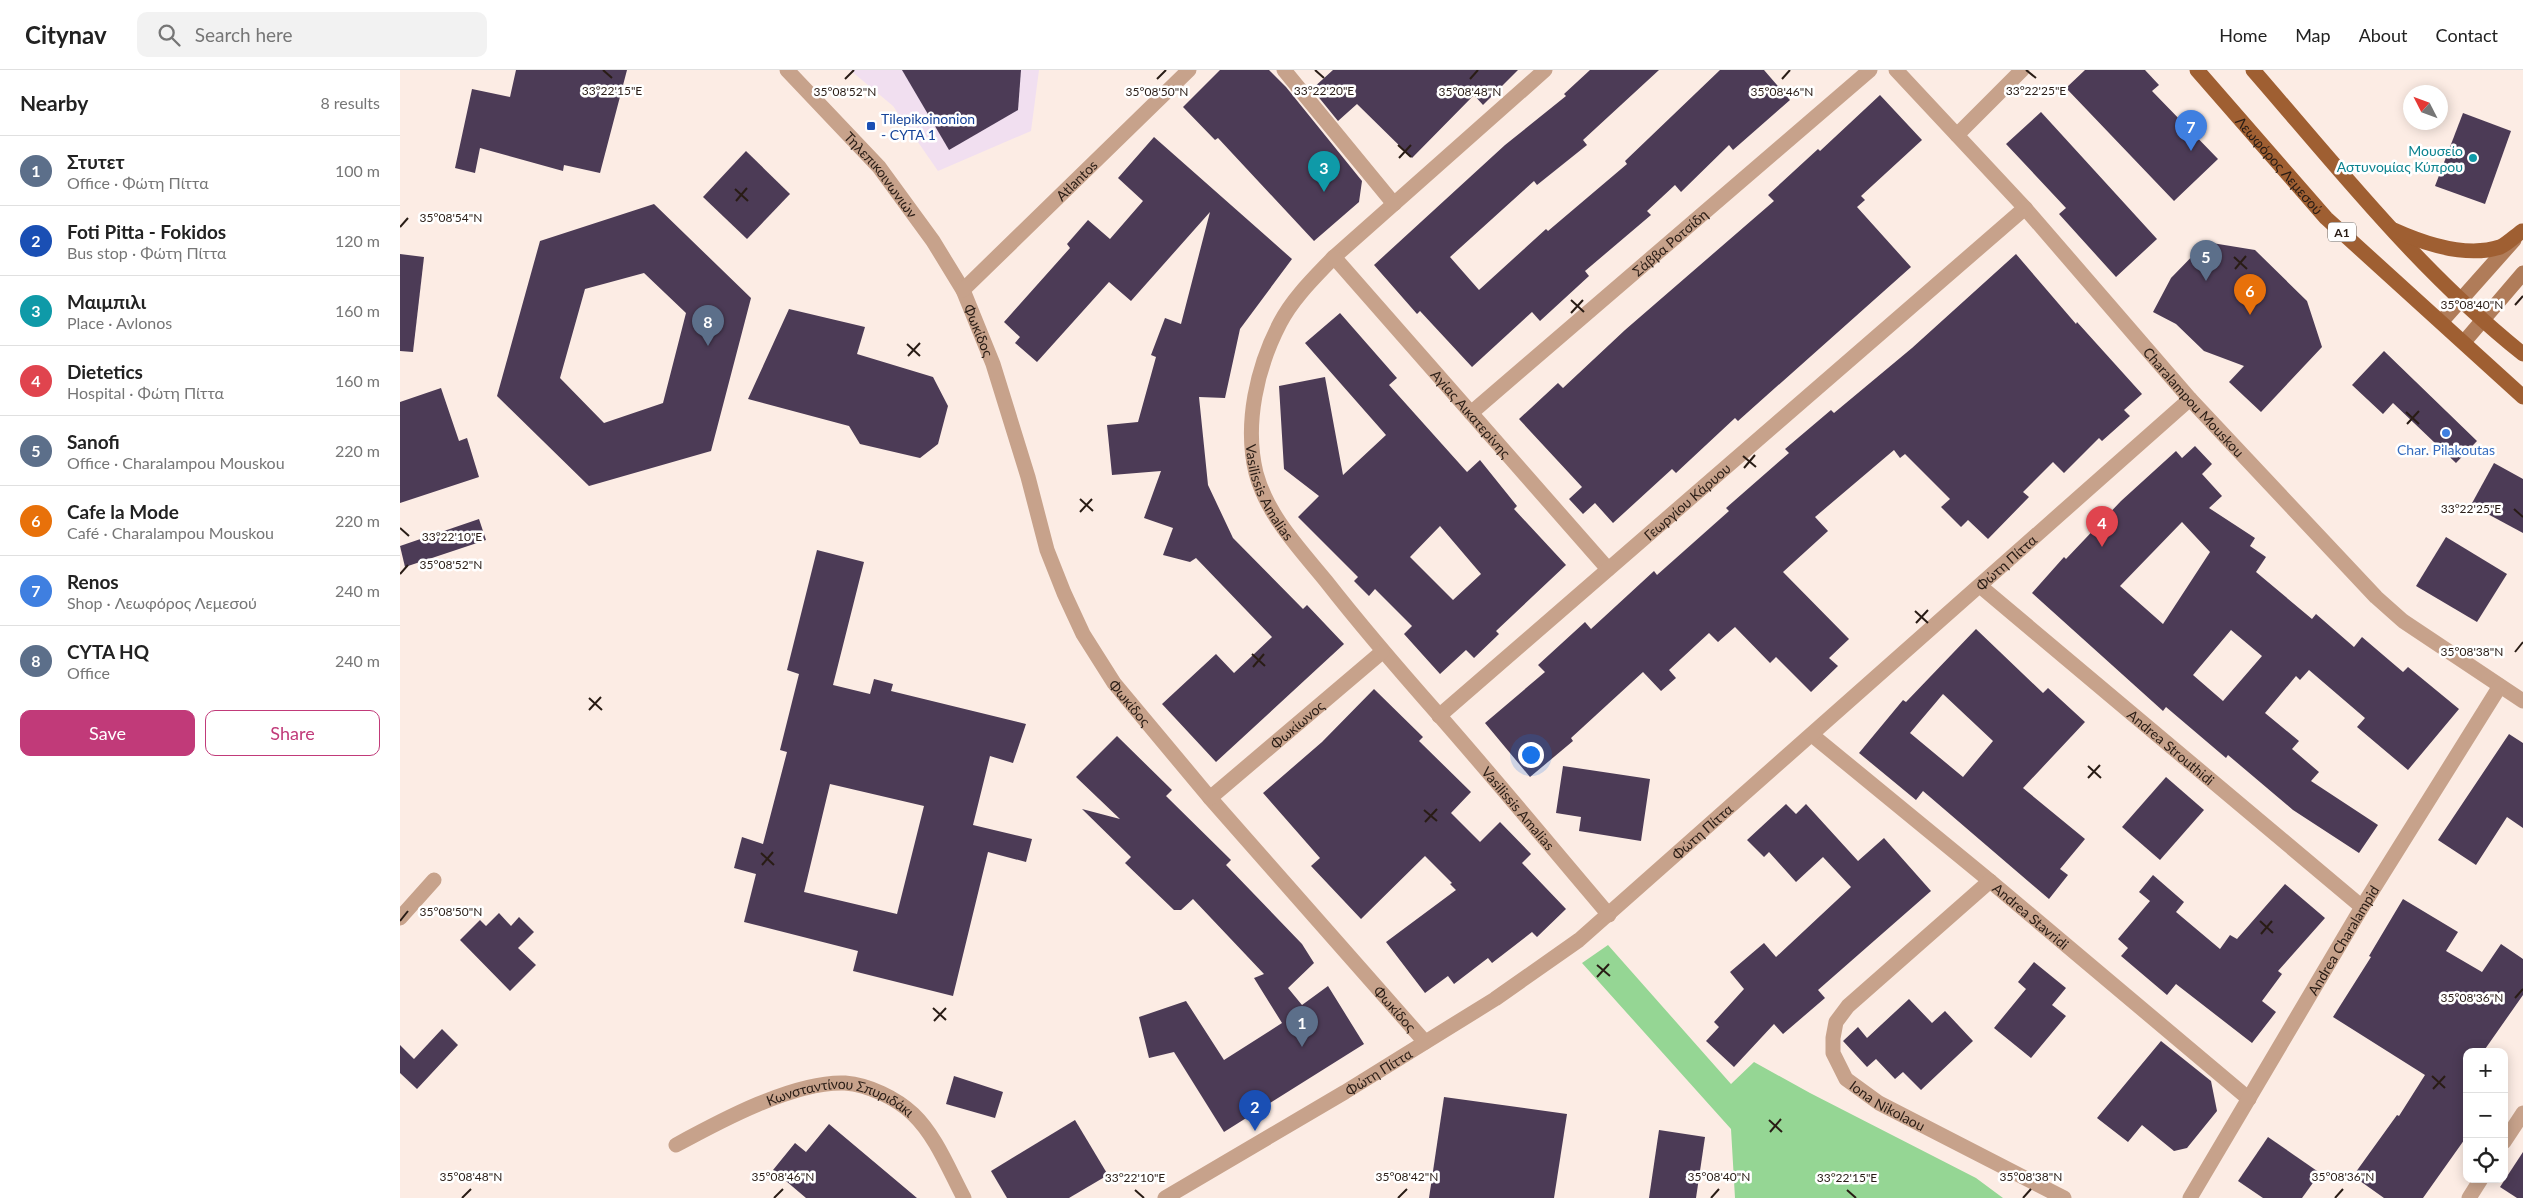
<!DOCTYPE html>
<html lang="en">
<head>
<meta charset="utf-8">
<style>
	body { margin:0; font-family:Lato,sans-serif; background:#f2f2f2; color:#222 }
	.controls { position:absolute; right:15px; bottom:15px; display:grid; overflow:hidden; border-radius:10px; box-shadow:0 2px 12px #0003 }
	.controls button { width:45px; height:45px; display:grid; place-items:center; padding:0; border:0; border-bottom:1px solid #e0e0e0; background:#fff; color:#222; font:25px sans-serif }
	.compass { position:absolute; left:2003px; top:15px; width:45px; height:45px; border-radius:50%; background:#fff; box-shadow:0 2px 12px #0003; rotate:312deg }
	.you { position:absolute; left:1130px; top:684px; width:18px; height:18px; margin:-12px; border:4px solid #fff; border-radius:50%; background:#1a73e8; box-shadow:0 0 0 8px #1a73e833 }
	.badge { display:grid; place-items:center; width:32px; height:32px; border-radius:50%; background:#c13a79; color:#fff; font-size:16px; font-weight:700 }
	.pin { position:absolute; translate:-50% -41px; filter:drop-shadow(0 1px 2px #0008) }
	.pin::after { content:''; position:absolute; top:26px; width:18px; height:15px; background:inherit; clip-path:polygon(0 0,100% 0,50% 100%) }
	.list { margin:0; padding:0; list-style:none }
	h2 { display:flex; justify-content:space-between; align-items:center; height:65px; margin:0; padding:0 20px; font-size:21px }
	h2 small { font-size:16px; font-weight:400; color:#767676 }
	.list li { display:grid; grid-template-columns:32px 1fr auto; gap:15px; align-items:center; box-sizing:border-box; height:70px; padding:0 20px; border-top:1px solid #e0e0e0 }
	.list b { display:block; font-size:19px; white-space:nowrap }
	.list p { margin:0; font-size:16px; white-space:nowrap; color:#767676 }
	.list em { font-size:16px; font-style:normal; color:#767676 }
	.actions { display:flex; gap:10px; padding:15px 20px }
	.actions a { flex:1; padding:11px 0; border:1px solid #c13a79; border-radius:10px; text-align:center; font-size:18px; color:#c13a79 }
	.actions .main { background:#c13a79; color:#fff }
	.icon { flex:none; width:28px; height:28px; fill:none; stroke:currentColor; stroke-width:2; stroke-linecap:round; stroke-linejoin:round }
	.map { position:relative; flex:none; width:2123px; height:1128px; overflow:hidden }
	header { display:flex; align-items:center; gap:30px; box-sizing:border-box; height:70px; padding:0 25px; background:#fff; border-bottom:1px solid #e0e0e0 }
	header strong { font-size:24px }
	nav { display:flex; gap:28px; margin-inline-start:auto; font-size:18px }
	.search { width:350px; height:45px; background:#f2f2f2; display:flex; align-items:center; gap:12px; box-sizing:border-box; padding:0 18px; border-radius:10px; color:#767676; font-size:19px }
	main { display:flex }
	aside { flex:1; background:#fff }
	.map>svg:first-child { display:block }
</style>
</head>
<body>
<header>
<strong>Citynav</strong>
<div class="search"><svg class="icon" aria-label="search" viewBox="0 0 24 24"><circle cx="10" cy="10" r="6"/><path d="M15 15l6 6"/></svg>Search here</div>
<nav><a>Home</a><a>Map</a><a>About</a><a>Contact</a></nav>
</header>
<main>
<aside>
<h2>Nearby<small>8 results</small></h2>
<ul class="list">
<li><span class="badge" style="background:#5c6f8a">1</span><div><b>Στυτετ</b><p>Office · Φώτη Πίττα</p></div><em>100 m</em></li>
<li><span class="badge" style="background:#1a4fb4">2</span><div><b>Foti Pitta - Fokidos</b><p>Bus stop · Φώτη Πίττα</p></div><em>120 m</em></li>
<li><span class="badge" style="background:#0f9aa8">3</span><div><b>Μαιμπιλι</b><p>Place · Avlonos</p></div><em>160 m</em></li>
<li><span class="badge" style="background:#e0444e">4</span><div><b>Dietetics</b><p>Hospital · Φώτη Πίττα</p></div><em>160 m</em></li>
<li><span class="badge" style="background:#5c6f8a">5</span><div><b>Sanofi</b><p>Office · Charalampou Mouskou</p></div><em>220 m</em></li>
<li><span class="badge" style="background:#e8710a">6</span><div><b>Cafe la Mode</b><p>Café · Charalampou Mouskou</p></div><em>220 m</em></li>
<li><span class="badge" style="background:#3f7fe0">7</span><div><b>Renos</b><p>Shop · Λεωφόρος Λεμεσού</p></div><em>240 m</em></li>
<li><span class="badge" style="background:#5c6f8a">8</span><div><b>CYTA HQ</b><p>Office</p></div><em>240 m</em></li>
</ul>
<div class="actions"><a class="main">Save</a><a>Share</a></div>
</aside>
<div class="map">
<svg width="2123" height="1128" viewBox="0 0 2123 1128">
	<rect width="100%" height="100%" fill="#fcece4"/>
	<polygon fill="#f1dff0" points="450,0 639,0 631,61 538,101 493,36"/>
	<polygon fill="#95d694" points="1208,875 1331,1014 1354,992 1410,1023 1576,1108 1603,1128 1335,1128 1331,1059 1182,893"/>
	<g fill="#4c3b56" fill-rule="evenodd">
		<polygon points="116,0 227,0 200,103 164,95 163,101 80,78 75,103 55,98 72,19 110,27"/>
		<polygon points="502,0 621,0 618,40 549,80"/>
		<polygon points="820,0 869,0 886,17 962,111 959,132 914,171 818,68 815,70 783,37"/>
		<polygon points="933,0 1118,0 1083,35 1074,25 1012,88 957,34 938,51 912,19"/>
		<polygon points="1190,0 1259,0 1183,70 1187,75 1137,115 1134,111 1050,187 1079,220 1146,159 1148,161 1227,94 1225,91 1320,0 1364,0 1390,30 1333,80 1329,75 1281,122 1275,115 1247,141 1251,145 1185,201 1189,206 1140,251 1132,242 1072,297 1020,241 1017,244 974,195 1105,75 1166,26 1164,24"/>
		<polygon points="1685,0 1745,0 1759,15 1752,21 1818,89 1774,131 1666,18"/>
		<polygon points="1480,25 1522,70 1461,126 1465,130 1457,137 1511,197 1338,351 1335,348 1276,403 1272,399 1213,453 1195,433 1183,444 1169,429 1182,417 1119,349 1158,313 1163,318 1225,260 1374,131 1368,125 1418,79 1420,81"/>
		<polygon points="1641,42 1757,169 1716,207 1659,144 1666,138 1606,74"/>
		<polygon points="2063,43 2111,61 2085,134 2035,116"/>
		<polygon points="754,67 892,189 840,259 825,328 799,327 808,415 833,468 903,539 907,535 944,574 816,692 762,634 816,584 834,603 872,567 796,488 790,492 763,485 773,458 744,448 761,401 712,405 707,355 738,352 756,287 751,285 765,248 781,254 810,142 731,231 709,212 637,292 615,273 620,267 604,252 670,178 667,174 688,150 710,169 743,131 718,108"/>
		<polygon points="346,81 390,124 347,169 303,127"/>
		<path d="M254 134 351 228 311 381 189 416 97 326 140 171ZM244 203 286 243 263 333 204 353 160 308 185 219Z"/>
		<polygon points="1806,172 1855,180 1907,231 1922,277 1861,342 1829,312 1844,296 1804,281 1776,254 1753,242 1771,208"/>
		<polygon points="0,184 24,187 13,282 0,281"/>
		<polygon points="1616,184 1676,254 1677,252 1742,324 1724,340 1730,346 1702,371 1699,368 1664,403 1653,392 1623,422 1629,427 1588,469 1568,450 1561,457 1541,437 1550,429 1505,384 1500,388 1494,380 1415,447 1428,461 1383,502 1449,569 1429,588 1438,596 1411,622 1376,587 1370,593 1335,557 1318,572 1309,563 1269,600 1276,608 1261,621 1243,602 1171,668 1173,671 1130,707 1085,653 1145,602 1138,595 1185,552 1191,559 1254,501 1257,505 1329,441 1326,438 1389,383 1385,379 1431,340 1434,343 1512,278"/>
		<polygon points="389,239 465,257 457,284 533,307 548,336 538,374 520,388 460,374 449,356 348,329"/>
		<path d="M940 243 997 308 989 315 1067 402 1080 390 1117 436 1114 439 1166 495 1096 561 1099 564 1074 588 1066 580 1040 604 1004 564 1012 556 975 519 969 526 954 511 958 507 898 447 919 426 884 399 879 316 925 307 943 405 986 365 905 273ZM1040 456 1081 504 1053 530 1010 487Z"/>
		<polygon points="1984,281 2077,371 2056,393 1993,333 1983,344 1952,315"/>
		<polygon points="41,318 59,371 67,368 79,407 0,433 0,332"/>
		<path d="M1795 376 1812 394 1802 404 1822 426 1809 438 1855 468 1850 476 1866 487 1856 502 1912 549 1916 544 1954 577 1962 567 2003 602 2008 597 2059 639 2008 700 1957 657 1965 648 1909 600 1900 610 1896 606 1865 643 1899 671 1892 679 1919 702 1911 711 1978 755 1959 783 1893 740 1828 685 1826 688 1766 637 1763 641 1632 523 1664 487 1666 489 1721 431 1776 381 1782 388ZM1782 452 1810 482 1763 554 1720 516ZM1831 560 1862 586 1823 631 1793 605Z"/>
		<polygon points="2094,393 2123,409 2123,463 2071,435"/>
		<polygon points="79,449 86,470 5,497 0,476"/>
		<polygon points="2046,467 2107,504 2077,552 2016,516"/>
		<path d="M417 480 464 492 433 615 470 624 474 609 493 614 491 621 626 654 613 693 590 686 573 755 632 769 626 792 588 782 553 926 453 901 458 881 344 852 356 804 334 798 342 767 363 774 387 682 380 680 399 604 387 600ZM430 714 524 736 497 844 404 822Z"/>
		<path d="M1576 559 1643 623 1648 618 1685 652 1623 718 1685 769 1660 799 1668 805 1649 829 1523 721 1516 730 1459 683 1503 630 1506 632ZM1543 624 1593 671 1563 707 1510 663Z"/>
		<polygon points="974,619 1023,667 1019,671 1071,722 1051,743 1080,772 1100,752 1131,784 1122,793 1166,839 1137,867 1132,862 1092,893 1088,888 1054,914 1048,906 1025,923 986,872 1056,820 1050,814 1052,813 1025,786 961,849 911,796 920,788 863,723 922,672"/>
		<polygon points="2109,664 2123,673 2123,758 2107,747 2076,795 2038,770"/>
		<polygon points="717,666 772,720 766,726 831,790 826,795 902,874 914,893 888,918 902,935 928,916 964,974 824,1062 774,982 749,988 739,947 786,931 824,990 882,953 854,908 864,904 793,829 781,840 774,840 725,793 731,787 682,739 720,749 676,707"/>
		<polygon points="1163,696 1250,709 1241,771 1179,761 1181,747 1156,743"/>
		<polygon points="1766,707 1804,740 1760,790 1722,757"/>
		<polygon points="1386,734 1396,744 1406,734 1458,791 1484,768 1531,821 1418,920 1425,928 1383,964 1374,954 1334,997 1306,971 1319,957 1314,952 1344,919 1330,902 1364,873 1376,887 1451,817 1423,787 1396,812 1369,782 1364,787 1347,770"/>
		<polygon points="1753,805 1784,832 1776,842 1820,879 1830,865 1837,869 1885,814 1925,848 1878,901 1882,904 1862,931 1876,942 1852,973 1776,914 1767,925 1721,886 1728,878 1718,869 1750,831 1739,822"/>
		<polygon points="2003,829 2058,862 2046,881 2082,902 2101,874 2123,889 2123,925 2083,982 2067,982 2067,1066 2023,1128 1984,1128 1953,1106 1997,1045 1999,1046 2025,1005 1933,947 1971,887 1969,886"/>
		<polygon points="99,843 111,856 119,847 134,862 118,878 136,895 110,921 60,870 80,850 86,856"/>
		<polygon points="1634,892 1666,918 1652,935 1666,946 1631,988 1594,958 1626,919 1618,912"/>
		<polygon points="1509,929 1532,953 1545,941 1573,971 1521,1020 1503,1002 1495,1009 1476,989 1467,997 1443,971 1458,957 1467,968"/>
		<polygon points="42,959 58,975 17,1019 0,1003 0,975 14,989"/>
		<polygon points="1761,971 1811,1011 1817,1041 1787,1078 1774,1081 1742,1055 1728,1072 1697,1048"/>
		<polygon points="554,1006 603,1022 595,1048 546,1034"/>
		<polygon points="1044,1027 1167,1044 1154,1128 1029,1128"/>
		<polygon points="675,1050 708,1105 669,1128 607,1128 591,1101"/>
		<polygon points="429,1054 517,1128 406,1128 373,1100 395,1073 406,1082"/>
		<polygon points="1259,1060 1305,1067 1296,1128 1249,1128"/>
		<polygon points="1868,1067 1920,1103 1902,1128 1863,1128 1838,1111"/>
		<polygon points="2123,1082 2123,1128 2117,1128 2100,1117"/>
	</g>
	<g fill="none" stroke-linecap="round" stroke-linejoin="round">
		<g stroke="#c7a28b" stroke-width="15">
			<path id="s1" d="M387 0 479 97 533 171 563 220 593 294 628 407 647 480 664 523 683 564 714 613 810 728 1025 972"/>
			<polyline points="884,0 994,134"/>
			<path id="s2" d="M1145 0 934 187C914 208 893 228 880 253 857 297 844 354 856 403 867 445 899 478 926 511 962 557 1000 601 1038 644 1096 710 1152 778 1209 845"/>
			<path id="s3" d="M1496 0 1625 138 1790 329 1976 527 2003 551 2123 631"/>
			<polyline points="1557,65 1622,0"/>
			<path id="s4" d="M934 187 1208 499"/>
			<path id="s5" d="M563 220 789 0"/>
			<path id="s6" d="M1071 343 1470 0"/>
			<path id="s7" d="M1580 516 1962 837"/>
			<path id="s8" d="M1039 646 1625 138"/>
			<path id="s9" d="M1412 665 1590 811 1849 1029"/>
			<path id="s10" d="M810 728 982 582"/>
			<path id="s11" d="M1590 811 1448 936 1436 952 1433 968V983L1446 1009 1479 1033 1664 1128"/>
			<polyline points="0,848 34,810"/>
			<polyline points="2104,1072 2123,1043"/>
			<path id="s12" d="M276 1075C320 1051 394 1011 445 1013 469 1015 496 1028 513 1044 536 1066 549 1100 564 1128"/>
			<path id="s13" d="M765 1128 945 1022 1095 929 1179 870 1790 329"/>
			<path id="s14" d="M1790 1128 1962 837 2100 616"/>
			<polyline points="2069,1128 2081,1109"/>
		</g>
		<g stroke="#b07c59" stroke-width="15">
			<polyline points="2042,251 2114,170"/>
			<polyline points="2064,272 2123,203"/>
		</g>
		<g stroke="#9f5f32" stroke-width="15">
			<path id="s15" d="M1797 0 1926 148 2123 327"/>
			<path d="M1853 0C1939 99 2020 202 2123 284"/>
			<path d="M1994 160C2025 174 2066 188 2100 177 2107 174 2115 166 2122 161"/>
		</g>
	</g>
	<path fill="none" stroke="#291c15" stroke-width="2" d="M203 0 212 8M915 0 924 8M1626 0 1636 8M445 9 454 0M757 9 766 0M1070 9 1078 0M1382 9 1390 0M998 75 1011 87M999 88 1011 75M335 119 348 131M336 131 347 118M0 157 8 148M1834 187 1847 199M1835 199 1846 186M1171 230 1184 242M2115 235 2123 226M1171 243 1183 230M507 274 520 286M508 286 520 273M2006 342 2019 354M2007 354 2019 341M1343 386 1356 397M1344 398 1355 385M680 429 693 441M2114 439 2123 447M680 442 692 429M0 458 9 466M0 504 8 495M1515 541 1528 553M1516 553 1528 540M2115 582 2123 572M852 584 865 596M853 597 864 584M189 628 202 640M189 640 201 627M1688 696 1701 708M1688 708 1700 695M1024 740 1037 751M1025 752 1037 739M361 783 374 795M362 795 373 782M0 851 8 841M1860 851 1873 863M1861 864 1872 851M1197 895 1210 906M1197 907 1209 894M2115 928 2123 919M533 938 546 950M534 951 546 938M2032 1006 2045 1018M2033 1019 2045 1006M1369 1050 1382 1062M1370 1062 1381 1049M735 1120 744 1128M1447 1120 1456 1128M62 1128 71 1119M374 1128 383 1119M998 1128 1007 1119M1311 1128 1319 1119M1623 1128 1631 1119M1935 1128 1943 1119"/>
	<rect fill="#1a4fb4" stroke="#fff" stroke-width="2" x="466" y="51" width="10" height="10" rx="2.5"/>
	<circle fill="#0f9aa8" stroke="#fff" stroke-width="2" cx="2073" cy="88" r="5"/>
	<circle fill="#3f7fe0" stroke="#fff" stroke-width="2" cx="2046" cy="363" r="5"/>
	<g text-anchor="middle" dominant-baseline="central" stroke-width="5" stroke-linejoin="round" paint-order="stroke">
		<rect fill="#fff" stroke="#69605b" stroke-width="1" x="1928" y="152.5" width="28" height="19" rx="4"/>
		<g font-size="12" font-weight="bold" fill="#291c15">
			<text x="1942" y="162">A1</text>
		</g>
		<g font-size="14" fill="#164399" stroke="#fff" text-anchor="start">
			<text x="481" y="48">Tilepikoinonion<tspan x="481" dy="16">- CYTA 1</tspan></text>
		</g>
		<g font-size="14" fill="#0d838f" stroke="#fff" text-anchor="end">
			<text x="2063" y="80">Μουσείο<tspan x="2063" dy="16">Αστυνομίας Κύπρου</tspan></text>
		</g>
		<g font-size="14" fill="#291c15" stroke="#fff">
			<text stroke="none"><textPath href="#s15" startOffset="126">Λεωφόρος Λεμεσού</textPath></text>
			<text stroke="none"><textPath href="#s1" startOffset="141">Τηλεπικοινωνιών</textPath></text>
			<text stroke="none"><textPath href="#s5" startOffset="158">Atlantos</textPath></text>
			<text stroke="none"><textPath href="#s6" startOffset="262">Σάββα Ροτσίδη</textPath></text>
			<text stroke="none"><textPath href="#s1" startOffset="326">Φωκίδος</textPath></text>
			<text stroke="none"><textPath href="#s3" startOffset="446">Charalampou Mouskou</textPath></text>
			<text stroke="none"><textPath href="#s4" startOffset="208">Αγίας Αικατερίνης</textPath></text>
			<text stroke="none"><textPath href="#s2" startOffset="545">Vasilissis Amalias</textPath></text>
			<text stroke="none"><textPath href="#s8" startOffset="328">Γεωργίου Κάρυου</textPath></text>
			<text stroke="none"><textPath href="#s13" startOffset="1058">Φώτη Πίττα</textPath></text>
			<text stroke="none"><textPath href="#s1" startOffset="731">Φωκίδος</textPath></text>
			<text stroke="none"><textPath href="#s10" startOffset="114">Φωκίωνος</textPath></text>
			<text stroke="none"><textPath href="#s7" startOffset="250">Andrea Strouthidi</textPath></text>
			<text stroke="none"><textPath href="#s2" startOffset="950">Vasilissis Amalias</textPath></text>
			<text stroke="none"><textPath href="#s13" startOffset="652">Φώτη Πίττα</textPath></text>
			<text stroke="none"><textPath href="#s9" startOffset="284">Andrea Stavridi</textPath></text>
			<text stroke="none"><textPath href="#s14" startOffset="300">Andrea Charalampid</textPath></text>
			<text stroke="none"><textPath href="#s1" startOffset="1136">Φωκίδος</textPath></text>
			<text stroke="none"><textPath href="#s13" startOffset="248">Φώτη Πίττα</textPath></text>
			<text stroke="none"><textPath href="#s11" startOffset="319">Iona Nikolaou</textPath></text>
			<text stroke="none"><textPath href="#s12" startOffset="179">Κωνσταντίνου Σπυριδάκι</textPath></text>
		</g>
		<g font-size="14" fill="#366cbe" stroke="#fff">
			<text x="2046" y="379">Char. Pilakoutas</text>
		</g>
	</g>
	<g font-size="12" text-anchor="middle" fill="#291c15" stroke="#fff" stroke-width="5" stroke-linejoin="round" paint-order="stroke">
		<text x="212" y="25">33°22'15"E</text>
		<text x="924" y="25">33°22'20"E</text>
		<text x="1636" y="25">33°22'25"E</text>
		<text x="445" y="26">35°08'52"N</text>
		<text x="757" y="26">35°08'50"N</text>
		<text x="1070" y="26">35°08'48"N</text>
		<text x="1382" y="26">35°08'46"N</text>
		<text x="51" y="152">35°08'54"N</text>
		<text x="2072" y="239">35°08'40"N</text>
		<text x="2071" y="443">33°22'25"E</text>
		<text x="52" y="471">33°22'10"E</text>
		<text x="51" y="499">35°08'52"N</text>
		<text x="2072" y="586">35°08'38"N</text>
		<text x="51" y="846">35°08'50"N</text>
		<text x="2072" y="932">35°08'36"N</text>
		<text x="71" y="1111">35°08'48"N</text>
		<text x="383" y="1111">35°08'46"N</text>
		<text x="1007" y="1111">35°08'42"N</text>
		<text x="1319" y="1111">35°08'40"N</text>
		<text x="1631" y="1111">35°08'38"N</text>
		<text x="1943" y="1111">35°08'36"N</text>
		<text x="735" y="1112">33°22'10"E</text>
		<text x="1447" y="1112">33°22'15"E</text>
	</g>
</svg>
<div class="controls">
<button>+</button>
<button>−</button>
<button><svg class="icon" aria-label="locate" viewBox="0 0 24 24"><circle cx="12" cy="12" r="6"/><path d="M12 2v4M12 18v4M2 12h4M18 12h4"/></svg></button>
</div>
<svg class="compass" viewBox="-18 -18 36 36"><path d="M0-13l5 13h-10z" fill="#e53935"/><path d="M0 13l5-13h-10z" fill="#767676"/></svg>
<div class="you"></div>
<div class="pin badge" style="left:902px;top:977px;background:#5c6f8a">1</div>
<div class="pin badge" style="left:855px;top:1061px;background:#1a4fb4">2</div>
<div class="pin badge" style="left:924px;top:122px;background:#0f9aa8">3</div>
<div class="pin badge" style="left:1702px;top:477px;background:#e0444e">4</div>
<div class="pin badge" style="left:1806px;top:211px;background:#5c6f8a">5</div>
<div class="pin badge" style="left:1850px;top:245px;background:#e8710a">6</div>
<div class="pin badge" style="left:1791px;top:81px;background:#3f7fe0">7</div>
<div class="pin badge" style="left:308px;top:276px;background:#5c6f8a">8</div>
</div>
</main>
</body>
</html>
